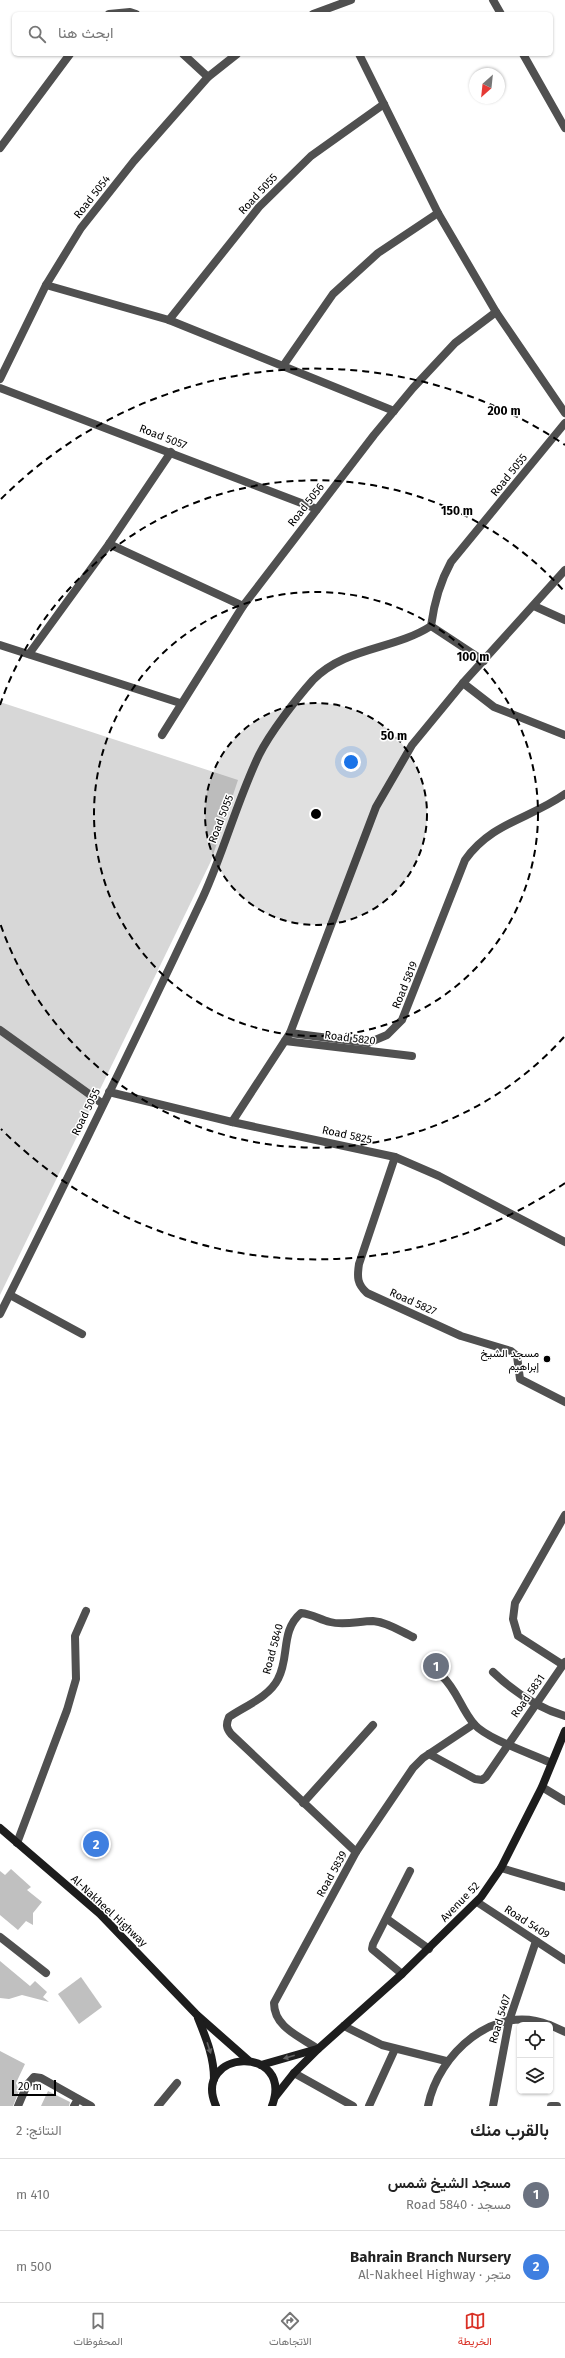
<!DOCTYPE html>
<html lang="ar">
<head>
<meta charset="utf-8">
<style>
	body { margin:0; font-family:"Fira Sans",Vazirmatn,sans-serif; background:#f6f6f6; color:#222; direction:rtl }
	.controls { position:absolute; right:12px; bottom:12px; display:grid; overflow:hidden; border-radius:6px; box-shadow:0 1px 3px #0004 }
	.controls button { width:36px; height:36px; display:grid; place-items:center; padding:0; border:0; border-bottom:1px solid #e0e0e0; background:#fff; color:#222; font:20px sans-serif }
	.compass { position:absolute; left:469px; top:68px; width:36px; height:36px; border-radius:50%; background:#fff; box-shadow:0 1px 3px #0004; rotate:207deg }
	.scale { position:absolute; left:12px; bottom:10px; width:44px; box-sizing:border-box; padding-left:4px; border:2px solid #000; border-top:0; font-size:11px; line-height:14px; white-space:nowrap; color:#000; -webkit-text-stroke:3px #fff; paint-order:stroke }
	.you { position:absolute; left:351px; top:762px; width:14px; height:14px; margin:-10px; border:3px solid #fff; border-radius:50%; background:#1a73e8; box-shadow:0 0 0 6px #1a73e833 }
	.badge { display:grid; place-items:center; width:26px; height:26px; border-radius:50%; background:#d93025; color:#fff; font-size:13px; font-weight:700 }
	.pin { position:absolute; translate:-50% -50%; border:2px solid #fff; box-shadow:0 1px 4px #0006 }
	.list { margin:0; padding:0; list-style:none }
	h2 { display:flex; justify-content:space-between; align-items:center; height:52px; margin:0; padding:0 16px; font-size:17px }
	h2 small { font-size:13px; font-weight:400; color:#767676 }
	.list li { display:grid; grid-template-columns:26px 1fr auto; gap:12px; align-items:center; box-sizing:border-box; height:72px; padding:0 16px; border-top:1px solid #e0e0e0 }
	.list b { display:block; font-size:15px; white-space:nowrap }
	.list p { margin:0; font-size:13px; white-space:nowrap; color:#767676 }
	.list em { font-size:13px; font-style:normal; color:#767676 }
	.icon { flex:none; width:22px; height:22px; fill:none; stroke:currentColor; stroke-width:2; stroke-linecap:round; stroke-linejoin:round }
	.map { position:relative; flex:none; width:565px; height:2106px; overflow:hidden; direction:ltr }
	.search { position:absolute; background:#fff; box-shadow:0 1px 3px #0004; left:12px; right:12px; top:12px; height:44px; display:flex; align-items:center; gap:10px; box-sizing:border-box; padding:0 14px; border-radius:6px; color:#767676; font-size:15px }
	.sheet { height:196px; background:#fff }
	nav { display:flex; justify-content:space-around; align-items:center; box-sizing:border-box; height:56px; border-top:1px solid #e0e0e0; background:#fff; font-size:11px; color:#767676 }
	nav a { display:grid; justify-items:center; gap:2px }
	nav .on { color:#d93025 }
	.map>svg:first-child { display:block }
</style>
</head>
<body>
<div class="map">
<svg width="565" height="2106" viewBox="0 0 565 2106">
	<rect width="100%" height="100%" fill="#fff"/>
	<polygon fill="#d7d7d7" points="0,702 238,780 211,861 0,1295"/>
	<g fill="#c0c0c0">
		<polygon points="11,1869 31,1887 27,1890 42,1902 33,1913 33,1925 26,1921 18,1930 0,1915 0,1871 5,1875"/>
		<polygon points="0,1961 30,1986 35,1981 47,1992 43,1997 49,2002 22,1995 9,1999 0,1998"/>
		<polygon points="81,1977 102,2007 79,2024 58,1994"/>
		<polygon points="0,2051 25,2064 16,2083 19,2091 13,2106 0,2106"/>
		<polygon points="48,2091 70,2102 69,2106 41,2106"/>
	</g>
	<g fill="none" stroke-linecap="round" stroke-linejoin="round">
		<g stroke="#505050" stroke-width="8">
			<polyline points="0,1030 103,1104"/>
			<polyline points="10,1295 82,1334"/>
			<polyline points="17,1843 67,1710 76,1679 75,1636 86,1611"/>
		</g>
		<g stroke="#505050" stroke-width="8">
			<polyline points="493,0 501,14"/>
			<polyline points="109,14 130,12 136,14"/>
			<polyline points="313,14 351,0"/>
			<polyline points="183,54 208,77"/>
			<polyline points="359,54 438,213 496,312 565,413"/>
			<polyline points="523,54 565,128"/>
			<polyline points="0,148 70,54"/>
			<polyline points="46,285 169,320 394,411"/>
			<polyline points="169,320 259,207 311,156 384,104"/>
			<polyline points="283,366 333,294 378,253 438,213"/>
			<polyline points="0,379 46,285 81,228 134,161 208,77 237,54"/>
			<polyline points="0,388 317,509"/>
			<polyline points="109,544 243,606"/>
			<polyline points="534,606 565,620"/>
			<polyline points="431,626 484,661"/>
			<polyline points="0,645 180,703"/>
			<polyline points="29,654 109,544 171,452"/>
			<polyline points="463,683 494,707 565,735"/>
			<polyline points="162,735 243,606 374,435 413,388 455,343 496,312"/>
			<polyline points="290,1033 376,807 412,745 463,683 565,570"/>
			<polyline points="285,1041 412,1056"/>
			<polyline points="109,1092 232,1122 395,1157 439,1176 565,1242"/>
			<path d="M232 1122 290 1033 368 1043 387 1035 402 1020 465 860C492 822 530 819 565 794"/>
			<path d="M395 1157 359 1264C357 1277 357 1284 367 1293L461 1336 511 1351 517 1356 520 1379 565 1402"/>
			<path d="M0 1314C69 1176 137 1037 203 897 224 851 237 801 259 755 270 733 296 699 313 680 345 647 394 650 431 626 434 603 440 582 451 562L565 423"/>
			<polyline points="563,1665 518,1636 513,1619 515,1603 565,1515"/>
			<path d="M493 1672C514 1692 538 1708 565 1716"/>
			<path d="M442 1676C457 1690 461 1709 474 1724 487 1739 532 1754 551 1763"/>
			<polyline points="429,1754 475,1779 482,1780 486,1777 565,1662"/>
			<polyline points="542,1787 565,1801"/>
			<polyline points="303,1803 373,1725"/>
			<path d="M356 1852 231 1734C226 1728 226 1724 229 1717 245 1706 269 1697 278 1679 290 1657 280 1631 301 1613 312 1614 319 1619 330 1622 344 1626 359 1621 373 1621 387 1622 400 1631 413 1637"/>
			<polyline points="501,1868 565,1887"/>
			<polyline points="477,1902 565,1960"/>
			<polyline points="387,1919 429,1949"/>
			<polyline points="0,1937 46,1973"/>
			<polyline points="402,1974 372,1949 373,1944 410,1871"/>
			<polyline points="550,2025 565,2032"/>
			<polyline points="344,2026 382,2045 446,2061"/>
			<path d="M318 2049C299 2036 274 2027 274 2003L356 1852 413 1768 423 1758 474 1724"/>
			<polyline points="294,2073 353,2106"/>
			<polyline points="18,2106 27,2085 34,2077 41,2078 91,2106"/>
			<polyline points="74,2106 78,2099"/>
			<polyline points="158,2106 177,2083"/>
			<polyline points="369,2106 395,2049"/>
			<path d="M428 2106C438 2054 495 2002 549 2025"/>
			<polyline points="493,2106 509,2021 536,1941"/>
			<polyline points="551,2106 557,2106"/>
		</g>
		<g stroke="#1d1d1d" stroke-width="8">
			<polyline points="0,1828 100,1914 197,2015 248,2060"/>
			<path d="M198 2018C206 2038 214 2057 214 2079"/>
			<polyline points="261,2065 317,2049"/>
			<polyline points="275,2097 294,2073 318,2049 402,1974 481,1897 501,1868 542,1787 565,1731"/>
			<path d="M216 2106C191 2049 295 2044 272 2106"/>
		</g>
	</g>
	<defs><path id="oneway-solid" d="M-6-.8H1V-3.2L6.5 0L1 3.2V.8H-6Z"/></defs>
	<g fill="#616161">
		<use href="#oneway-solid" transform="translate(209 2048) rotate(72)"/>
		<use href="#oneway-solid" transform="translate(289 2057) rotate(164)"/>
	</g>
	<circle cx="316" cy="814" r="111" fill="#000" fill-opacity=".12"/>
	<g fill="none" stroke="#000" stroke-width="2" stroke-dasharray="7 5">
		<circle cx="316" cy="814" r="111"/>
		<circle cx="316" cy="814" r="222"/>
		<path d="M564 1037A334 334 0 0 1 0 923M0 705A334 334 0 0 1 564 591"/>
		<path d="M565 1183A445 445 0 0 1 1 1129M1 499A445 445 0 0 1 565 445"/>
	</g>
	<circle fill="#000" stroke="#fff" stroke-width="1.5" cx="547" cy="1359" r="4"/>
	<g text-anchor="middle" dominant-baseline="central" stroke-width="3" stroke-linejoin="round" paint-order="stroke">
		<g font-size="11" fill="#000" stroke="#fff">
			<text transform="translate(258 194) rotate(-47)">Road 5055</text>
			<text transform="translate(92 197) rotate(-52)">Road 5054</text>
			<text transform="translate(163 437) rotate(21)">Road 5057</text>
			<text transform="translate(509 475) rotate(-51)">Road 5055</text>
			<text transform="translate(306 505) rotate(-52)">Road 5056</text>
			<text transform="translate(221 819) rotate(-69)">Road 5055</text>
			<text transform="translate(405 985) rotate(-68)">Road 5819</text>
			<text transform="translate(350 1038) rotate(7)">Road 5820</text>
			<text transform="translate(86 1112) rotate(-64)">Road 5055</text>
			<text transform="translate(347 1135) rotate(12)">Road 5825</text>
			<text transform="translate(413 1302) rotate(24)">Road 5827</text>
			<text transform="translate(273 1649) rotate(-75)">Road 5840</text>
			<text transform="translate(528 1696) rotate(-55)">Road 5831</text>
			<text transform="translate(332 1874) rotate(-61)">Road 5839</text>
			<text transform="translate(460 1902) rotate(-46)">Avenue 52</text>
			<text transform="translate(109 1911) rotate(43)">Al-Nakheel Highway</text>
			<text transform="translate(527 1922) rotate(33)">Road 5409</text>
			<text transform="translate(500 2019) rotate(-73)">Road 5407</text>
		</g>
		<g font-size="11" fill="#000" stroke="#fff" text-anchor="end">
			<text x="539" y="1353">مسجد الشيخ<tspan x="539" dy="13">إبراهيم</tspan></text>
		</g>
	</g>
	<circle cx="316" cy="814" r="6" fill="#000" stroke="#fff" stroke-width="2"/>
	<g font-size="12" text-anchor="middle" font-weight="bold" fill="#000" stroke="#fff" stroke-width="3" stroke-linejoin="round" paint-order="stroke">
		<text x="504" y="415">200 m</text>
		<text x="457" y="515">150 m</text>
		<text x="473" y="661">100 m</text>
		<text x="394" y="740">50 m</text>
	</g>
</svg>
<div class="controls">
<button><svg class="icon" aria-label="locate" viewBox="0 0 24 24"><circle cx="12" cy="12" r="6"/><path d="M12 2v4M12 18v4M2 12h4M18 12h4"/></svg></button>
<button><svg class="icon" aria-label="layers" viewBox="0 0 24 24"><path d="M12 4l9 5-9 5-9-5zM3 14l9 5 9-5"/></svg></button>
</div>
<svg class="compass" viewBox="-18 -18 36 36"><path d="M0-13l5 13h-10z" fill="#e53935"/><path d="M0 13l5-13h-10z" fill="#767676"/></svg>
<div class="scale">20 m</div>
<div class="you"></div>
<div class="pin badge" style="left:436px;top:1666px;background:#6b7280">1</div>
<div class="pin badge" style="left:96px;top:1844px;background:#3f7fe0">2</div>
<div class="search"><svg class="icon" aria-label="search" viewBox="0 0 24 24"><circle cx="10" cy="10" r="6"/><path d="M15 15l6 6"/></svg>ابحث هنا</div>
</div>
<section class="sheet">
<h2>بالقرب منك<small>النتائج: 2</small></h2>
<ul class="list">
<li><span class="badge" style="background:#6b7280">1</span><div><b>مسجد الشيخ شمس</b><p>مسجد · Road 5840</p></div><em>410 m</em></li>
<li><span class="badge" style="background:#3f7fe0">2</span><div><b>Bahrain Branch Nursery</b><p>متجر · Al-Nakheel Highway</p></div><em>500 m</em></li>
</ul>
</section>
<nav>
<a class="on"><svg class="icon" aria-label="map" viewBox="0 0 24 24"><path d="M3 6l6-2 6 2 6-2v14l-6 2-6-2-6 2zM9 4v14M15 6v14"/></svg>الخريطة</a>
<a><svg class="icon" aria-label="directions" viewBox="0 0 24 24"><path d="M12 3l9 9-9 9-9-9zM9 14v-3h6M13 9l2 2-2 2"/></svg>الاتجاهات</a>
<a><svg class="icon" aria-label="saved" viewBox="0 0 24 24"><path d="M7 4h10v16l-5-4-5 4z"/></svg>المحفوظات</a>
</nav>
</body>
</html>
